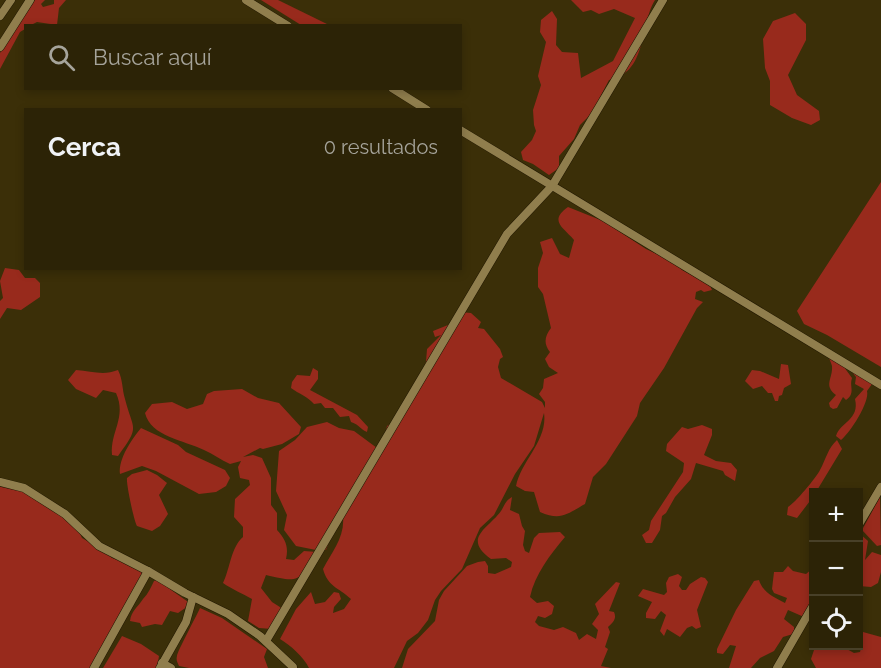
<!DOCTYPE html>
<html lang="es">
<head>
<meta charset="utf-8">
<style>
	body { margin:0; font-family:Raleway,sans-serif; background:#342b10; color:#f1f3f6 }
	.controls { position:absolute; right:18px; bottom:18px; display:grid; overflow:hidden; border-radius:0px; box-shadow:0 3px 9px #0003 }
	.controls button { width:54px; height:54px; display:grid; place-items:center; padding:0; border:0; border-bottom:2px solid #484028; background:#2c2306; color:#f1f3f6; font:30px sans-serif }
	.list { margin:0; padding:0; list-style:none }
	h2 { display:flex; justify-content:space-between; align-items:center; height:78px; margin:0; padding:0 24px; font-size:26px }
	h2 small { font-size:20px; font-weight:400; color:#a6a49b }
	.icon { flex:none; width:33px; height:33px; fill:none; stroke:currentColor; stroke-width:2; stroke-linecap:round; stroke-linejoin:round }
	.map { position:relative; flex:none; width:881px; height:668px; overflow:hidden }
	.search { position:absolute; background:#2c2306; box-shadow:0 3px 9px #0003; left:24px; top:24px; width:438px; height:66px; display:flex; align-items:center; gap:15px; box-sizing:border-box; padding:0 21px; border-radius:0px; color:#a6a49b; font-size:22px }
	.panel { position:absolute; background:#2c2306; box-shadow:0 3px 9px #0003; left:24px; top:108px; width:438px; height:162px; border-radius:0px }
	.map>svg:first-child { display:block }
</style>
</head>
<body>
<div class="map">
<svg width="881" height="668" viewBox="0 0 881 668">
	<rect width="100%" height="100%" fill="#3b2f08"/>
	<g fill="#982a1c">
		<polygon points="35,0 45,0 41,4 43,7 54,4 54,0 66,0 59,8 57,25 37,22 31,25 26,26 25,29 20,32 0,69 0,53"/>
		<polygon points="261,0 278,0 329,25 301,25"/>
		<path d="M571 0H655C639 26 648 72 609 80L599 99 597 108 580 125 574 139 559 156V168L549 175 533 164 523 160 521 152 532 140 536 131 534 125 533 110 541 85 538 76 546 42 540 32 541 20 552 11 557 19 556 45 562 52 578 53 581 78 613 61 635 18 614 9 599 14 591 10 583 12Z"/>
		<polygon points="795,13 806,24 806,40 788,75 797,95 819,111 820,120 811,125 792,118 770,105 770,81 765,68 763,39 773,21"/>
		<polygon points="881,182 881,367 827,335 804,324 797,311"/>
		<path d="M568 207 603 221 646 249 676 263 682 270 709 284 712 290 704 292 701 290 696 292 695 299 703 302 697 308 664 368 640 403 637 416 606 464 593 477 585 504C567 514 561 521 540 512L534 492 525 491 516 486C521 461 548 440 544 413L534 446 515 474 494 515 480 528 462 569 441 591 435 600 428 620 418 633 407 641 394 668H309C303 656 291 646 280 639L296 609 311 592 315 604 325 602 334 592 339 593 341 599 334 607 333 613 344 609 351 599C338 587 328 587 323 569 332 552 345 537 343 517 339 520 328 544 326 550H316L296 546 284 530 287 515 276 491 279 451 295 440 307 427 327 422 339 428 354 431 377 448 384 439 387 426 393 422 419 381 426 362 427 349 441 335 435 337 433 331 448 325 460 312 471 313 481 322 478 328 484 329 500 349 503 357 500 359 498 367 501 378 542 402 545 408V402L539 394 543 388 544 379 558 373 549 367 545 359 550 352C543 343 545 336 551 328L543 294 538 287V268L543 253 540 242 552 238 560 254 569 258 574 240C564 228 548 221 568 207Z"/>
		<polygon points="5,268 19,270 25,278 35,278 40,283 40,297 21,310 7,308 0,319 0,301 3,298 0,281"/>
		<path d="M828 355H835L843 357 841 363 852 378C849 387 856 393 846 400L843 397 837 408 833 409 830 407 829 403 836 395C823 385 833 379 832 366 831 362 829 359 828 355Z"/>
		<polygon points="781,364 788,365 791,384 784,388 782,395 779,396 778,401 775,401 772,393 768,393 762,386 753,389 745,381 752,370 760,371 779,379"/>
		<path d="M313 368 318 371V379L310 390 357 415 368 427 367 432C361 430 360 425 351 422L349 416 340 417 333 408H325L321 403 314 404C307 396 299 394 291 388L292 382 297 375 310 376Z"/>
		<path d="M76 370C92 371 103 376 118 370 123 380 122 389 125 399 133 431 141 425 118 456L112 455C110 431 127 418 116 393L103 390 96 398 76 389 68 380Z"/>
		<path d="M852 372 869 377 872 384 867 391C870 402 850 433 841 440L836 436C840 422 860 420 855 399L864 389 855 384 856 377Z"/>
		<path d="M242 389 258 398 279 403 301 427 299 434 282 444 263 449 260 448 243 457 253 455 262 458 271 478V505L277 513V530C285 539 289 546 286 559L294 560 304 551 317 552C300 582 299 583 266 575L261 588 272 602 283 609 272 629 259 628 248 621 252 599C242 593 233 590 223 583 230 569 231 547 243 537V527L234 517 235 499 250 485 249 480 240 478 238 467 241 461 230 464C221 460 213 454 204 450 184 440 151 437 145 413L152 404 172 402 187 409 203 404 207 394 214 391Z"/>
		<polygon points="702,425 712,429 712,435 704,455 716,461 731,463 737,470 735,481 725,475 723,471 696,463 691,479 675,497 666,513 662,516 660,530 652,543 646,543 642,535 649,530 651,521 683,472 684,463 666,451 667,444 682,427 688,429"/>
		<path d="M141 428 178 445 186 452 225 470 230 478 226 486 216 492 199 494 156 471 142 466 120 474C118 459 132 439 141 428Z"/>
		<path d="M837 440 842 449 816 492H814L813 497 797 518 787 515 788 507C795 503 816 478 820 470 826 459 828 448 837 440Z"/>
		<path d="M147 470 157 475 167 483 159 495 168 514 160 526 152 531 137 526C134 521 126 484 127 478L132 474Z"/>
		<path d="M0 485C8 488 16 489 23 492 39 498 77 523 82 538L106 552 112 558 130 564 142 572 141 581 92 668H0Z"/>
		<path d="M512 497 510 510 519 514 522 526 525 531 523 545 525 551 529 553 534 538 539 533 560 532 565 537C550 555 535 574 530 597L537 603 548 601 554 606 552 614 545 618 538 616 535 622 539 626 554 630 563 627 576 633 579 640 587 634 596 639 598 630 592 624 599 614 595 604 616 582 620 583 609 611 614 612C617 619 613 622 608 627L610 632 605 647 608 649 601 666 611 668H402L408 649 435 621 439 600 444 591 467 566 478 562 485 561 488 566V573L495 574 511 567 512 562 506 558 491 559C462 538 488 529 501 511 505 505 505 501 512 497Z"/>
		<polygon points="880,497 881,545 877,546 862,530"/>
		<polygon points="859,533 868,541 865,560 872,552 881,555 881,572 878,583 871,587 859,586"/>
		<path d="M788 566 793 571 806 574 813 568V603L804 617 788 610 784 619 794 627V630L793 634 783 637 774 651 760 658 751 668H729L736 646 730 645 723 654 717 653V649L736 610 754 581 759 580C763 593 774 597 785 603L787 598 774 593 772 589 774 572H783Z"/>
		<polygon points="678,574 682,577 679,586 682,590 686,590 690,584 701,577 705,578 708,582 697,610 701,627 696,629 692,626 687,628 680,637 667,629 664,636 660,631 666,615 661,611 655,619 646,618 646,613 652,602 638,596 643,589 664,595 667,592 666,583 669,577"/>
		<path d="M157 580 191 604 178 613 170 611 162 625 155 624 142 627 140 623 130 621C131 611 138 607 143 599 148 594 151 587 154 581Z"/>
		<path d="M200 608 222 618 267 649 264 657 268 668H189L179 666C177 662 176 660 177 656 177 652 196 617 200 608Z"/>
		<path d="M863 632 881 637V668H816L811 659 814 650C833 646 837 643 854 653L860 652 862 644 861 634Z"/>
		<polygon points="122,636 141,644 159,656 157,668 103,668"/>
	</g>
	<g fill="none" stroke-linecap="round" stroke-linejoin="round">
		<g stroke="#201700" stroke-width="9">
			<g id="minor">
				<polyline points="246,0 288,26"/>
				<polyline points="0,16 11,0"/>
				<polyline points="0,47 30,0"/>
				<polyline points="392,88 427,110"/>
				<polyline points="460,130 881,385"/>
				<polyline points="0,482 24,488 65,514 99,546 148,571 185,593 228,614 260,636 293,667 293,668"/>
				<polyline points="858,526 881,487"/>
				<polyline points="266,641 507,234 552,186 663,0"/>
				<polyline points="162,663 171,668"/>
				<polyline points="94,668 148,571"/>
				<polyline points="160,668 186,622 193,597"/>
				<polyline points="777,668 814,604"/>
			</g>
		</g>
		<use href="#minor" stroke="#907e4d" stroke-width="8"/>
	</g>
</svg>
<div class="controls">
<button>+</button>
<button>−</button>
<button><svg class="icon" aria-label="locate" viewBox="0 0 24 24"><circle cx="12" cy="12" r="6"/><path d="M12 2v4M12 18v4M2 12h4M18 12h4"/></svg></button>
</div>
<div class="search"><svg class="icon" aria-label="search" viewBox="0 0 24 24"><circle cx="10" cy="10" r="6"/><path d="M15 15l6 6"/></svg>Buscar aquí</div>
<section class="panel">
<h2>Cerca<small>0 resultados</small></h2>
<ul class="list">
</ul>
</section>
</div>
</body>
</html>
